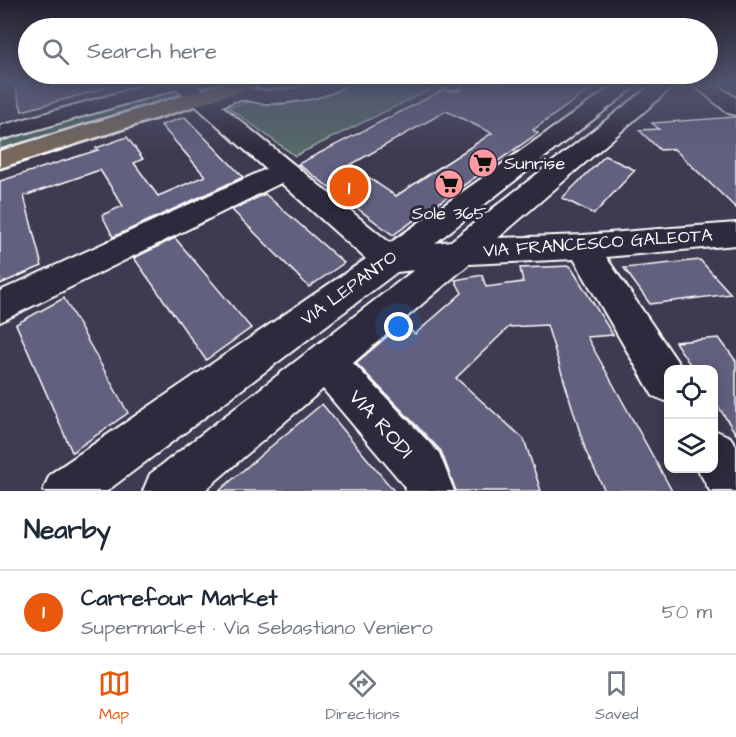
<!DOCTYPE html>
<html lang="en">
<head>
<meta charset="utf-8">
<style>
	body { margin:0; font-family:"Architects Daughter",sans-serif; background:#f2f2f3; color:#1f2937 }
	.controls { position:absolute; right:18px; bottom:18px; display:grid; overflow:hidden; border-radius:12px; box-shadow:0 3px 15px #0003 }
	.controls button { width:54px; height:54px; display:grid; place-items:center; padding:0; border:0; border-bottom:2px solid #e0e1e3; background:#fff; color:#1f2937; font:30px sans-serif }
	.you { position:absolute; left:399px; top:327px; width:21px; height:21px; margin:-15px; border:4px solid #fff; border-radius:50%; background:#1a73e8; box-shadow:0 0 0 9px #1a73e833 }
	.badge { display:grid; place-items:center; width:39px; height:39px; border-radius:50%; background:#ea580c; color:#fff; font-size:20px; font-weight:700 }
	.pin { position:absolute; translate:-50% -50%; border:3px solid #fff; box-shadow:0 2px 6px #0006 }
	.list { margin:0; padding:0; list-style:none }
	h2 { display:flex; justify-content:space-between; align-items:center; height:78px; margin:0; padding:0 24px; font-size:26px }
	h2 small { font-size:20px; font-weight:400; color:#747a83 }
	.list li { display:grid; grid-template-columns:39px 1fr auto; gap:18px; align-items:center; box-sizing:border-box; height:84px; padding:0 24px; border-top:2px solid #e0e1e3 }
	.list b { display:block; font-size:22px; white-space:nowrap }
	.list p { margin:0; font-size:20px; white-space:nowrap; color:#747a83 }
	.list em { font-size:20px; font-style:normal; color:#747a83 }
	.icon { flex:none; width:33px; height:33px; fill:none; stroke:currentColor; stroke-width:2; stroke-linecap:round; stroke-linejoin:round }
	.map { position:relative; flex:none; width:736px; height:491px; overflow:hidden }
	.search { position:absolute; background:#fff; box-shadow:0 3px 15px #0003; left:18px; right:18px; top:18px; height:66px; display:flex; align-items:center; gap:15px; box-sizing:border-box; padding:0 21px; border-radius:33px; color:#747a83; font-size:22px }
	.sheet { height:162px; background:#fff }
	nav { display:flex; justify-content:space-around; align-items:center; box-sizing:border-box; height:84px; border-top:2px solid #e0e1e3; background:#fff; font-size:16px; color:#747a83 }
	nav a { display:grid; justify-items:center; gap:3px }
	nav .on { color:#ea580c }
	.map>svg:first-child { display:block }
</style>
</head>
<body>
<div class="map">
<svg width="736" height="491" viewBox="0 0 736 491">
	<rect width="100%" height="100%" fill="#3e3a51"/>
	<filter id="ink" filterUnits="userSpaceOnUse"><feTurbulence type="fractalNoise" baseFrequency=".0167" numOctaves="2"/><feDisplacementMap in="SourceGraphic" scale="12" xChannelSelector="R" yChannelSelector="G"/><feConvolveMatrix kernelMatrix="1 2 1 2 8 2 1 2 1" color-interpolation-filters="sRGB"/></filter>
	<g filter="url(#ink)">
		<g fill="#556b66" stroke="#aab5b2" stroke-width="1.5">
			<path d="M338 83H443L295 156 228 107C264 96 305 100 338 83Z"/>
			<polygon points="175,90 182,98 0,152 0,141"/>
		</g>
		<g fill="#62617f" stroke="#fff" stroke-width="1.5" fill-rule="evenodd">
			<polygon points="14,83 102,83 103,89 22,111"/>
			<path d="M464 83H599L533 130 538 133 393 235 298 164 443 90 451 92 460 90ZM446 111 492 133 396 196 350 165Z"/>
			<polygon points="185,117 243,177 113,237 102,215 123,206 100,170 24,196 42,266 0,284 0,181 98,150 96,148 127,137 143,159 134,163 158,196 205,176 161,125"/>
			<polygon points="736,117 736,208 674,149 660,150 639,130 659,129 652,123"/>
			<polygon points="605,156 635,170 594,214 562,198"/>
			<polygon points="265,194 344,263 309,287 232,210"/>
			<polygon points="175,238 251,328 206,360 134,258"/>
			<polygon points="700,260 731,294 650,304 624,268"/>
			<polygon points="570,266 613,335 587,337 672,491 605,491 586,452 547,325 509,327 456,378 524,439 541,491 456,491 441,451 356,363 402,324 415,334 462,293 455,280 482,275 486,287 523,282 520,268"/>
			<polygon points="64,298 128,413 72,452 16,324"/>
			<polygon points="719,338 736,361 736,434 714,400 714,369 693,369 675,342"/>
			<polygon points="322,404 394,491 219,491 275,443"/>
		</g>
		<g fill="none" stroke-linecap="round" stroke-linejoin="round">
			<g stroke="#fff" stroke-width="4">
				<g id="minor">
					<path d="M154 83H194L210 96 240 87 264 91 293 89 318 83H345C335 98 281 104 264 103 256 103 248 99 240 100 234 100 228 104 222 106L390 243 617 83H640L435 243 451 241 654 83H677L498 238 583 235 736 223V245L606 257 683 370H668V402L653 396 574 259 469 264 353 363 439 453 454 491H406L403 484 323 389 204 491H143L150 474 414 270 397 272 107 491H43L50 474 366 259 281 183 0 322V291L266 169 177 89 0 140V126Z"/>
					<polygon points="439,83 461,83 462,84 459,88 452,90 442,87"/>
					<polygon points="691,83 714,83 736,98 736,115 728,113"/>
					<polygon points="714,430 730,437 736,446 736,491 710,491 697,468 714,468"/>
				</g>
			</g>
			<g stroke="#fff" stroke-width="5">
				<polygon id="major" points="225,83 258,83 254,87 0,168 0,151"/>
			</g>
			<use href="#minor" fill="#2f2a3d" fill-rule="evenodd"/>
			<use href="#major" fill="#76695c" fill-rule="evenodd"/>
		</g>
	</g>
	<linearGradient id="sky" x2="0" y2="1"><stop stop-color="#22202d"/><stop offset="0.55" stop-color="#525570"/><stop offset="1" stop-color="#525570" stop-opacity="0"/></linearGradient>
	<rect width="736" height="152" fill="url(#sky)"/>
	<defs>
		<g id="supermarket-disc" transform="scale(1.5)"><circle r="9.5" fill="#ff9aa2" stroke="#2f2a3d"/><path d="M-6-5.5h2.5l.6 2H6L4.5 2H-2.5L-4.4-4H-6ZM-1.5 3.2a1.3 1.3 0 1 0 .1 0ZM3 3.2a1.3 1.3 0 1 0 .1 0Z" fill="#111"/></g>
	</defs>
	<g fill-rule="evenodd">
		<use href="#supermarket-disc" x="483" y="163"/>
		<use href="#supermarket-disc" x="449" y="184"/>
	</g>
	<g text-anchor="middle" dominant-baseline="central" stroke-width="6" stroke-linejoin="round" paint-order="stroke">
		<g font-size="18" fill="#fff" stroke="#2f2a3d" text-anchor="start">
			<text x="504" y="163">Sunrise</text>
			<text x="449" y="213" text-anchor="middle">Sole 365</text>
		</g>
		<g font-size="18" fill="#fff" stroke="#2f2a3d">
			<text transform="translate(598 243) rotate(-4)">VIA FRANCESCO GALEOTA</text>
			<text transform="translate(349 288) rotate(-36)">VIA LEPANTO</text>
		</g>
		<g font-size="21" fill="#fff" stroke="#2f2a3d">
			<text transform="translate(381 424) rotate(48)">VIA RODI</text>
		</g>
	</g>
</svg>
<div class="controls">
<button><svg class="icon" aria-label="locate" viewBox="0 0 24 24"><circle cx="12" cy="12" r="6"/><path d="M12 2v4M12 18v4M2 12h4M18 12h4"/></svg></button>
<button><svg class="icon" aria-label="layers" viewBox="0 0 24 24"><path d="M12 4l9 5-9 5-9-5zM3 14l9 5 9-5"/></svg></button>
</div>
<div class="you"></div>
<div class="pin badge" style="left:349px;top:187px">1</div>
<div class="search"><svg class="icon" aria-label="search" viewBox="0 0 24 24"><circle cx="10" cy="10" r="6"/><path d="M15 15l6 6"/></svg>Search here</div>
</div>
<section class="sheet">
<h2>Nearby<small></small></h2>
<ul class="list">
<li><span class="badge">1</span><div><b>Carrefour Market</b><p>Supermarket · Via Sebastiano Veniero</p></div><em>50 m</em></li>
</ul>
</section>
<nav>
<a class="on"><svg class="icon" aria-label="map" viewBox="0 0 24 24"><path d="M3 6l6-2 6 2 6-2v14l-6 2-6-2-6 2zM9 4v14M15 6v14"/></svg>Map</a>
<a><svg class="icon" aria-label="directions" viewBox="0 0 24 24"><path d="M12 3l9 9-9 9-9-9zM9 14v-3h6M13 9l2 2-2 2"/></svg>Directions</a>
<a><svg class="icon" aria-label="saved" viewBox="0 0 24 24"><path d="M7 4h10v16l-5-4-5 4z"/></svg>Saved</a>
</nav>
</body>
</html>
